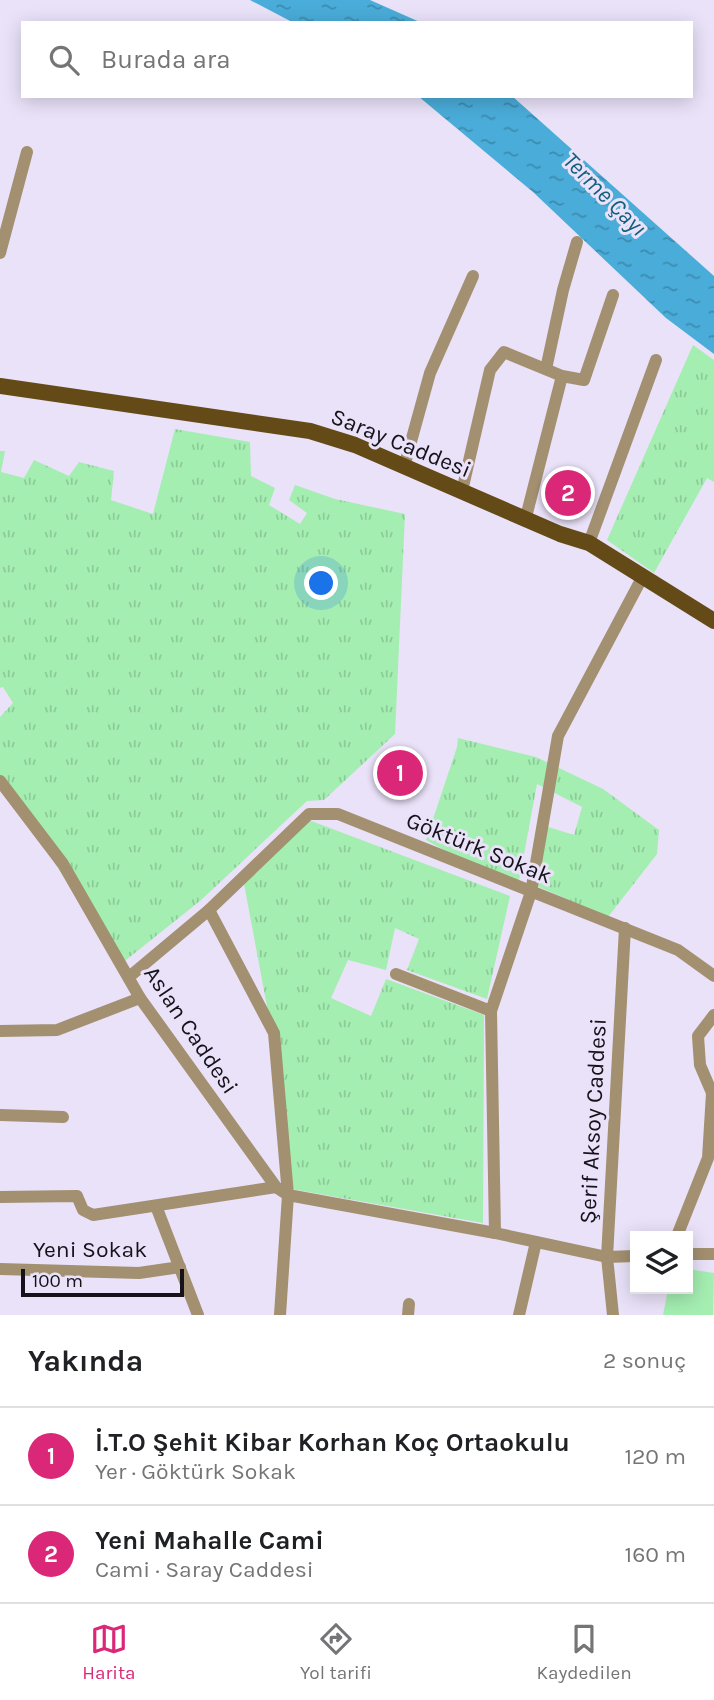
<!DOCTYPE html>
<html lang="tr">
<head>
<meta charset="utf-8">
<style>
	body { margin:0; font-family:Karla,sans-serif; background:#f2f2f2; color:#202124 }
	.controls { position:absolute; right:21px; bottom:21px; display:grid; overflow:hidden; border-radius:0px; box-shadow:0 4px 18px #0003 }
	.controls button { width:63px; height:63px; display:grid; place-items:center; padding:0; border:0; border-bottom:2px solid #e0e0e0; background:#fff; color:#202124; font:35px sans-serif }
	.scale { position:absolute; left:21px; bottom:18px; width:163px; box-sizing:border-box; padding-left:7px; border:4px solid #15121a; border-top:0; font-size:19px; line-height:24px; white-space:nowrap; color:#15121a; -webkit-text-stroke:5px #eae2f9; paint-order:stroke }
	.you { position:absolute; left:322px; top:584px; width:24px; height:24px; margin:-18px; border:5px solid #fff; border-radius:50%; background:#1a73e8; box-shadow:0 0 0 10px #1a73e833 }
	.badge { display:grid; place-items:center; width:46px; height:46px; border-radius:50%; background:#db2777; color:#fff; font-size:23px; font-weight:700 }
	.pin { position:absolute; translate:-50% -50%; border:4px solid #fff; box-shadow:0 2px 7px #0006 }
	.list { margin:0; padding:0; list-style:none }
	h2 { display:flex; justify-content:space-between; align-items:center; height:91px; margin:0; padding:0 28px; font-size:30px }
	h2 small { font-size:23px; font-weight:400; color:#757577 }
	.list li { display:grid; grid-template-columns:46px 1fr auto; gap:21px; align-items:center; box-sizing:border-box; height:98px; padding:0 28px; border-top:2px solid #e0e0e0 }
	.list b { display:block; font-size:26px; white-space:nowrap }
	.list p { margin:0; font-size:23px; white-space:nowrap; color:#757577 }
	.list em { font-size:23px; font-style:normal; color:#757577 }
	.icon { flex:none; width:38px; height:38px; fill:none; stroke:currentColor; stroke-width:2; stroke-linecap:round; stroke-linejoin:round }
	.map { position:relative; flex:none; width:714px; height:1315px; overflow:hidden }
	.search { position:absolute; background:#fff; box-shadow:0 4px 18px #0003; left:21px; right:21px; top:21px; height:77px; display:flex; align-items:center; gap:18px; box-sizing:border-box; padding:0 24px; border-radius:0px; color:#757577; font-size:26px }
	.sheet { height:287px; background:#fff }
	nav { display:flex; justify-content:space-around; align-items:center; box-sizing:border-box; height:98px; border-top:2px solid #e0e0e0; background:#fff; font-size:19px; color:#757577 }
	nav a { display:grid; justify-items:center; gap:4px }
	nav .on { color:#db2777 }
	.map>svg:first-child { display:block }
</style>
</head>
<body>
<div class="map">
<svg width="714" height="1315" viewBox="0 0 714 1315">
	<defs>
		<pattern id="grass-tufts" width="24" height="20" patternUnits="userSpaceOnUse" patternTransform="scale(1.75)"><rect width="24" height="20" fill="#a4eeb1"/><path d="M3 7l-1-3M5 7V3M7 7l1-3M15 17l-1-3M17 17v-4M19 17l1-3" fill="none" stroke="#8ccb98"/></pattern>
		<pattern id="water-ripples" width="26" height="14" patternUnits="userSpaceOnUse" patternTransform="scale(1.75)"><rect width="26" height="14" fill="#4aacd9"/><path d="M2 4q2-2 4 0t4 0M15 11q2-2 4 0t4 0" fill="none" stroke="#3c8baf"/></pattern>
	</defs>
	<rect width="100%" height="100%" fill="#eae2f9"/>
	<g fill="url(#grass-tufts)">
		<polygon points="693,345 714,360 714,482 707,478 654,573 607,540"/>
		<polygon points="175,429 250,442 251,476 275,488 269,505 300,524 307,513 289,500 295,485 335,499 405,514 395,734 324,800 307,801 200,901 121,964 0,780 0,717 13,703 3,687 0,688 0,451 5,451 1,472 24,478 34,460 69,476 79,462 114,471 111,500 153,514"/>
		<polygon points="458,738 536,757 603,789 659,830 657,854 608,917 532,884 542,825 574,835 582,807 537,784 519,881 451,854 426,840 457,747"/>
		<polygon points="306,819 510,896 487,999 407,970 419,939 395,928 386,970 348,960 331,998 371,1016 386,979 484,1015 483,1223 286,1188 272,1033 244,884"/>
	</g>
	<polygon fill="#a4eeb1" points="688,1269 714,1273 713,1315 663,1315 668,1289 688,1289"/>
	<g fill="url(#water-ripples)">
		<polygon points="250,0 370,0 422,23 294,23"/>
		<polygon points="418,96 512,96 714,276 714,354 666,318 533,192"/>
	</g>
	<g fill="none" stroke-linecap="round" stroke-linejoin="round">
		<g stroke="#a39070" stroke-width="12">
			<polyline points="0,253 27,152"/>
			<polyline points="546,369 563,290 577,242"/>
			<polyline points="404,467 430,373 473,276"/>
			<polyline points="462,491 490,370 504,352 562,376 584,380 613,295"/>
			<polyline points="526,517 562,376"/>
			<polyline points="589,543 656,360"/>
			<polyline points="0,781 63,864 140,998 276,1187 288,1195 280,1315"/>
			<polyline points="209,910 274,1033 288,1195 495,1233 607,1257 635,1256"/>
			<polyline points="396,974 491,1011 495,1233"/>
			<polyline points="129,977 209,910 309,814 338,814 678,950 714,976"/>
			<polyline points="491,1011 531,892 558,736 643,576"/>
			<polyline points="0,1031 57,1030 140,998"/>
			<polyline points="0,1115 63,1117"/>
			<polyline points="0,1197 77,1196 83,1210 93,1215 276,1187"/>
			<polyline points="156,1206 198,1315"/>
			<polyline points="677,1236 708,1158 712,1093 700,1065 698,1036 714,1015"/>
			<polyline points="688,1254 714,1254"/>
			<polyline points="0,1269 139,1273 180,1267"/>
			<polyline points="408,1315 409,1304"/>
			<polyline points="519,1315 536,1242"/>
			<polyline points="613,1315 607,1257 625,928"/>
		</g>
		<polyline stroke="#644a16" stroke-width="16" points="0,386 310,431 355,445 560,534 589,543 714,621"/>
	</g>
	<g text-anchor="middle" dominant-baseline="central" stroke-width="6" stroke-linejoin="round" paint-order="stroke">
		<g font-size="23" fill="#15121a" stroke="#eae2f9">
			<text transform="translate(401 443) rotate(22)">Saray Caddesi</text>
			<text transform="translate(479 848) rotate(22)">Göktürk Sokak</text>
			<text transform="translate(191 1030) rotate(56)">Aslan Caddesi</text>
			<text transform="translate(593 1121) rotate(-87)">Şerif Aksoy Caddesi</text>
			<text x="90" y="1249">Yeni Sokak</text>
		</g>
		<g font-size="24" font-style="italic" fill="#145f7e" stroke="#eae2f9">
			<text transform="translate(605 194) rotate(45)">Terme Çayı</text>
		</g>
	</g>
</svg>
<div class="controls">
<button><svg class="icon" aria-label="layers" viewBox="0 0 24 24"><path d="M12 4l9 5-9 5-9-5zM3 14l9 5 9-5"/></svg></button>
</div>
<div class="scale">100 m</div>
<div class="you"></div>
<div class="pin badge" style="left:400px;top:773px">1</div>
<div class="pin badge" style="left:568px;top:493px">2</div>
<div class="search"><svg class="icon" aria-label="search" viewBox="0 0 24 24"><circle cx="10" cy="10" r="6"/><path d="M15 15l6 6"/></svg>Burada ara</div>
</div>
<section class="sheet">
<h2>Yakında<small>2 sonuç</small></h2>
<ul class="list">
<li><span class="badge">1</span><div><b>İ.T.O Şehit Kibar Korhan Koç Ortaokulu</b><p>Yer · Göktürk Sokak</p></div><em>120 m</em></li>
<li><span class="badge">2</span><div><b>Yeni Mahalle Cami</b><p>Cami · Saray Caddesi</p></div><em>160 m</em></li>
</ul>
</section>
<nav>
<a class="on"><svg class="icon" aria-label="map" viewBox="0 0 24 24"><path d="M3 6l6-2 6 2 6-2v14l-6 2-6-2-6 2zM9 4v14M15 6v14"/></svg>Harita</a>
<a><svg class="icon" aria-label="directions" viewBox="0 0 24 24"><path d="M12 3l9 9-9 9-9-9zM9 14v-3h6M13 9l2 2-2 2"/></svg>Yol tarifi</a>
<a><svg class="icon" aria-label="saved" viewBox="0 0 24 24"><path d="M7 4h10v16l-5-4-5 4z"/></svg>Kaydedilen</a>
</nav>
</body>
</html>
